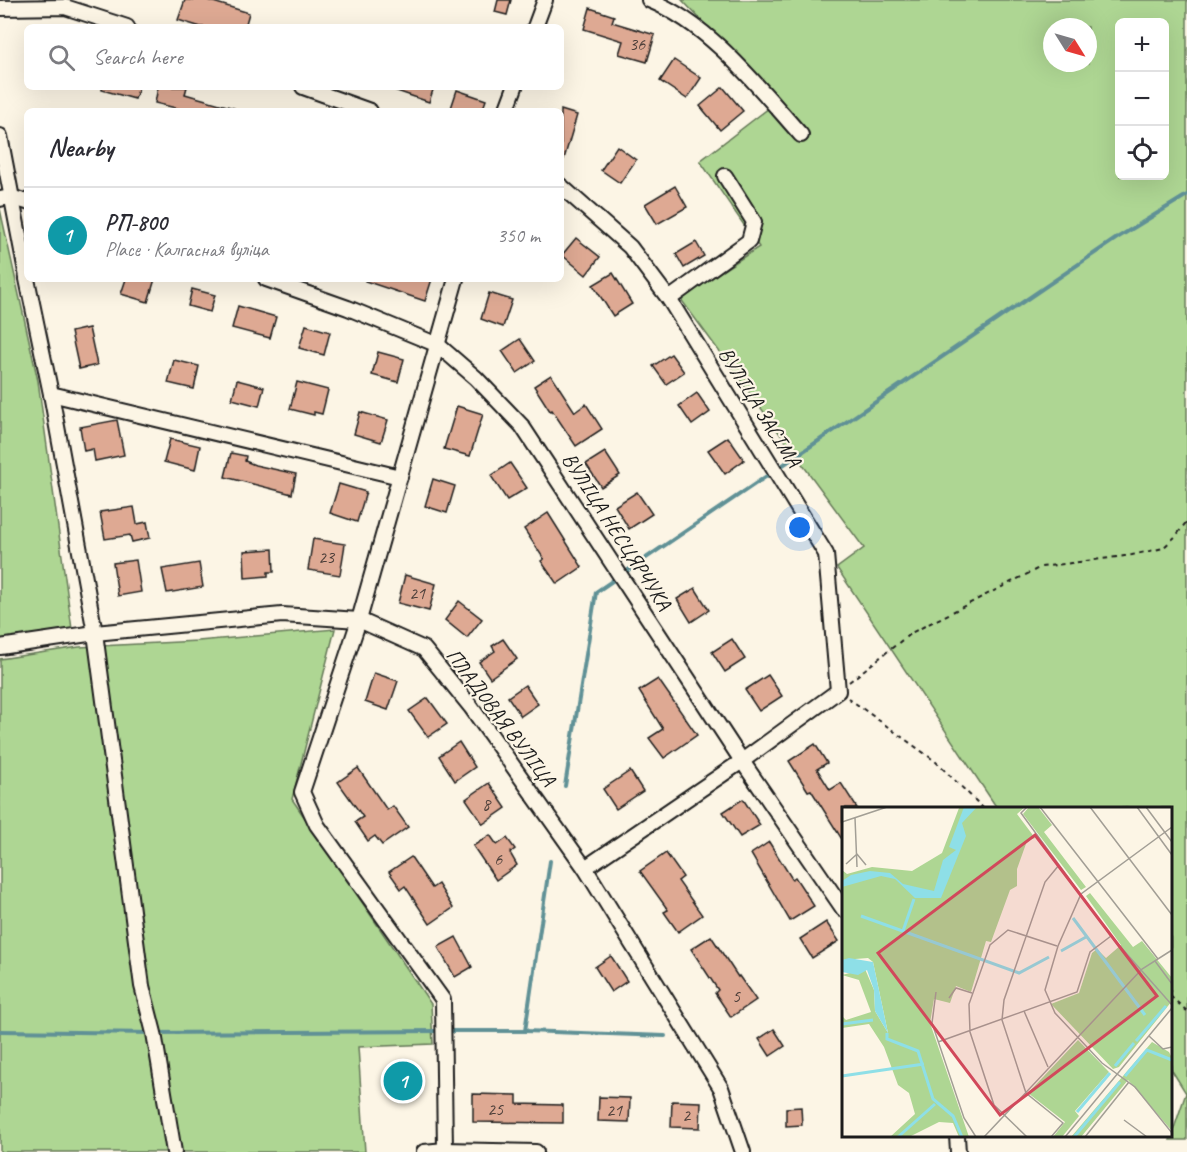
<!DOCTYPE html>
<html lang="en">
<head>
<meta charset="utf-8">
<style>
	body { margin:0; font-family:Caveat,sans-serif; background:#f2f2f3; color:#2b2b33 }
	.controls { position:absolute; right:18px; top:18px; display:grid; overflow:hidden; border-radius:9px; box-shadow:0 6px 24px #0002 }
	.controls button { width:54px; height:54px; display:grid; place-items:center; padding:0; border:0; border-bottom:2px solid #e1e1e2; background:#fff; color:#2b2b33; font:30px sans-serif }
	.compass { position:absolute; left:1043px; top:18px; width:54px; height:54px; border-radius:50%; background:#fff; box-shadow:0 6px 24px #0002; rotate:127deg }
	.you { position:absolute; left:800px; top:528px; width:21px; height:21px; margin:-15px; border:4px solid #fff; border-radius:50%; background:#1a73e8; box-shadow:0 0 0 9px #1a73e833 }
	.badge { display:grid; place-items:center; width:39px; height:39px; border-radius:50%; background:#b45309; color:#fff; font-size:20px; font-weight:700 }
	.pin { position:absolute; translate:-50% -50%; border:3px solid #fff; box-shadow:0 2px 6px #0006 }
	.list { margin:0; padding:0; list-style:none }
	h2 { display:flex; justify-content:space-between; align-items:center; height:78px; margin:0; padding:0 24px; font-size:26px }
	h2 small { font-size:20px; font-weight:400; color:#7c7c81 }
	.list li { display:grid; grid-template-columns:39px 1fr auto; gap:18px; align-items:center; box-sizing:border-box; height:96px; padding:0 24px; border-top:2px solid #e1e1e2 }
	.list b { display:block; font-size:22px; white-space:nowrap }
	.list p { margin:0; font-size:20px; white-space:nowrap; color:#7c7c81 }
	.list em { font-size:20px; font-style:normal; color:#7c7c81 }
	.icon { flex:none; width:33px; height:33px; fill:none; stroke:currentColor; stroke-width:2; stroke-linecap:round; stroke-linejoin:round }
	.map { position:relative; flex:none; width:1187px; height:1152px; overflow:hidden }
	.search { position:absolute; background:#fff; box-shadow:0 6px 24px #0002; left:24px; top:24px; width:540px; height:66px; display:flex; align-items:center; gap:15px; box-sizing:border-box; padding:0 21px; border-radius:9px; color:#7c7c81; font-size:22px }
	.panel { position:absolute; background:#fff; box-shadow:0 6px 24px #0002; left:24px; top:108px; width:540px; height:174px; border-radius:9px }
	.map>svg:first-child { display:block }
</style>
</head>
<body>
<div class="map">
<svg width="1187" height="1152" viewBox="0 0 1187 1152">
	<rect width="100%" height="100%" fill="#fcf5e5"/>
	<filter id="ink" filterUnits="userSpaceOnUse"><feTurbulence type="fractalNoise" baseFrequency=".0167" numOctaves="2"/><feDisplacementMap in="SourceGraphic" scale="12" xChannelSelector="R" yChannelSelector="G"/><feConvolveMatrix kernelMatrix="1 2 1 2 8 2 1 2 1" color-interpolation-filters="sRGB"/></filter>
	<g filter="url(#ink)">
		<g fill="#aed693" stroke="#657958" stroke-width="1.5" fill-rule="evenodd">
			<path d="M682 0H1187V1140H1170L1186 1093 1171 1069 1170 808H997L837 568 864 548 680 298 759 247 700 161 778 101ZM1120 22H1164V176H1120ZM1052 27H1088V63H1052Z"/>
			<polygon points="0,209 38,381 72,629 0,639"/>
			<polygon points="335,629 292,799 431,1004 433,1044 358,1047 365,1152 0,1152 0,659 79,647 198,641"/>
		</g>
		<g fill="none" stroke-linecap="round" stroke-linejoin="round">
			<g stroke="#609196" stroke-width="4">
				<polyline points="565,786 596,592 1117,238 1187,195"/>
				<polyline points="0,1031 154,1033 439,1031"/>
				<polyline points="447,1031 525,1031 665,1036"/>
				<polyline points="525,1031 550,861"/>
			</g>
		</g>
		<g fill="#dea993" stroke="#1c1c1c" stroke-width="1.5">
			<polygon points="185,0 207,0 249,13 245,27 201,27 178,20"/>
			<polygon points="498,0 511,0 507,15 495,12"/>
			<polygon points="590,8 614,16 612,22 655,35 647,62 619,54 623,41 584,29"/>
			<polygon points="674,60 701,78 687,99 660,81"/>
			<polygon points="102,87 139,87 135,99 102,90"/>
			<polygon points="158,87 187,87 185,94 234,108 234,111 188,111 155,103"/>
			<polygon points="391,87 434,87 429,102 391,89"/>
			<polygon points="723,87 743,111 720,130 700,106"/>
			<polygon points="457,90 486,100 482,111 450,111"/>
			<polygon points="561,110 577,115 564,159 561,159"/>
			<polygon points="617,146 636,160 620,183 601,170"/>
			<polygon points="675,186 687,207 657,224 645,204"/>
			<polygon points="576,238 600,257 586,275 562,255"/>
			<polygon points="696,242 704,256 684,268 676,254"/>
			<polygon points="613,273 632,304 613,316 593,285"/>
			<polygon points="126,279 155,279 148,302 121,294"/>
			<polygon points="365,279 432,279 425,301 365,281"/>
			<polygon points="192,289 215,295 210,312 188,306"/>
			<polygon points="489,293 512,300 503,327 481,319"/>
			<polygon points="238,306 276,317 270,338 232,328"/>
			<polygon points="306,325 330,332 324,355 299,348"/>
			<polygon points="89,328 97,365 79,369 71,332"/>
			<polygon points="520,339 535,361 517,373 502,351"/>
			<polygon points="378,352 404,359 398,382 372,375"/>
			<polygon points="671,354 684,372 666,384 653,366"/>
			<polygon points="174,360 199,366 194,389 168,383"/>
			<polygon points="551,375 575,412 586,404 602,429 576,446 552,410 550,411 534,386"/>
			<polygon points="237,380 264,387 259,406 232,399"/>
			<polygon points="297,382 328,390 322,414 314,412 314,415 290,409"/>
			<polygon points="697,393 710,412 692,425 679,406"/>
			<polygon points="457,406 483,414 470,456 444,449"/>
			<polygon points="360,412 388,420 381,442 354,434"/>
			<polygon points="117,420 124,455 95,461 93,449 84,451 80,427"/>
			<polygon points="728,437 744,460 725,474 708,450"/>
			<polygon points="170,439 200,446 195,470 164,462"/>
			<polygon points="605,452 620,475 601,487 586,464"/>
			<polygon points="231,453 246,456 245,461 255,465 296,474 292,494 225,477"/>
			<polygon points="510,463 527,488 507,500 491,476"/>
			<polygon points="433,479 455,486 447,513 425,506"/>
			<polygon points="339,484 366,492 357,522 330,513"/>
			<polygon points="637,492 652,514 629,529 615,506"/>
			<polygon points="134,507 137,524 147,522 150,538 132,542 130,535 105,539 100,512"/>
			<polygon points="548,513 582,567 557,584 541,561 544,559 524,529"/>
			<polygon points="313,539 345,544 340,575 308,570"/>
			<polygon points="273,549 274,572 268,572 268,576 245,578 244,551"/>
			<polygon points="136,560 141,592 118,596 113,563"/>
			<polygon points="199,563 203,587 167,593 162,569"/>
			<polygon points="405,575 436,584 429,611 398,603"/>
			<polygon points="695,588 709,610 691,622 677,599"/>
			<polygon points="459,601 482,619 467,638 445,620"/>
			<polygon points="503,639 517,659 490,678 479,662 495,651 492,646"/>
			<polygon points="732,639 745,659 725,672 712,652"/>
			<polygon points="374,673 398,681 388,710 365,702"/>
			<polygon points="768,675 782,696 759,711 745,690"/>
			<polygon points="658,679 697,735 664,758 649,738 663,729 639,691"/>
			<polygon points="525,685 538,704 521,716 508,697"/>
			<polygon points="428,698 447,724 428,737 409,711"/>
			<polygon points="459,742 475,767 455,781 439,756"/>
			<polygon points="815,744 827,763 817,769 830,790 841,783 857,808 843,808 843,841 811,790 808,791 789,761"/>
			<polygon points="358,768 387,810 393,806 408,827 382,845 375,836 368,841 355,822 363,817 338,782"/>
			<polygon points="630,771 643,791 616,809 603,789"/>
			<polygon points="489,783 506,808 483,824 466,799"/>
			<polygon points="743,799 760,825 740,837 723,812"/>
			<polygon points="490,835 497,845 507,838 515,849 510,853 517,865 496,880 473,846"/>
			<polygon points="769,842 792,879 795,877 814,906 790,921 751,854"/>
			<polygon points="666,853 683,877 678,881 702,915 678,932 664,912 668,910 640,871"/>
			<polygon points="411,857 432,888 438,884 453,908 430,924 405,886 401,889 389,872"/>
			<polygon points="826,922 839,941 812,958 800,939"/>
			<polygon points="711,936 738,977 739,976 756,1000 731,1017 715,993 718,990 691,949"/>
			<polygon points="456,937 472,967 455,977 438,947"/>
			<polygon points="611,956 627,981 611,992 595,967"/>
			<polygon points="774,1029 785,1046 770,1056 759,1039"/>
			<polygon points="417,1070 417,1091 389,1091 388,1071"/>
			<polygon points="473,1094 517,1095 517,1104 563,1105 563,1123 473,1122"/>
			<polygon points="599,1097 630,1098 629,1122 598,1121"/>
			<polygon points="672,1101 701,1102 700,1128 671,1127"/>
			<polygon points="801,1107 802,1125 786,1126 786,1108"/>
		</g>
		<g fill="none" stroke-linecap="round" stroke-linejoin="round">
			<g stroke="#1c1c1c" stroke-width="18">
				<g id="minor">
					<path d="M649 0C710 24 759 88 801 135"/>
					<polyline points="0,8 65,7 127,27"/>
					<polyline points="535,27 545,0"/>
					<polyline points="303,87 370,111"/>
					<polyline points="506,111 515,87"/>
					<polyline points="0,136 27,277"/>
					<polyline points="561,186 630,247 669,299 826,554 838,691 742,761 585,868"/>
					<polyline points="0,199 10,197 27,202"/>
					<polyline points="27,279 51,394 95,633 142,986 154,1033 174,1152"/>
					<polyline points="266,279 348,308 438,345 476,378 522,426 742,761 844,910"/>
					<polyline points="669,299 749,241 754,222 725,176"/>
					<polyline points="51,394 400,477"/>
					<polyline points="0,647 95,633 282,615 359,620 424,649 471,707 585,868 721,1088 743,1152"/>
					<polyline points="957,1136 958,1152"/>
					<polyline points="445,1150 443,1000 317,825 302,792 359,620 456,279"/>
					<polyline points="424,1152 445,1150 536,1152"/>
				</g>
			</g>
			<g stroke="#1c1c1c" stroke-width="2" stroke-dasharray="4.5 4.5" stroke-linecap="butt">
				<polyline points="849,682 911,633 1041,567 1132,555 1163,548 1176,536 1187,521"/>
				<polyline points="848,698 935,761 983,808"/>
				<polyline points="1170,996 1187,1011"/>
			</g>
			<use href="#minor" stroke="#fcf5e5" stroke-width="14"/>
		</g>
	</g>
	<g text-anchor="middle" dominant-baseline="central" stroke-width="4.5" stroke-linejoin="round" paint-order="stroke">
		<g font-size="18" fill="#4c3f3a">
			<text x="637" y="44">36</text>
			<text x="326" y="557">23</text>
			<text x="417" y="593">21</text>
			<text x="486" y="804">8</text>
			<text x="498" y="859">6</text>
			<text x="736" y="996">5</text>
			<text x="495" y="1109">25</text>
			<text x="614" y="1110">21</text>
			<text x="686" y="1115">2</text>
		</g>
		<g font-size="21" fill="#1c1c1c" stroke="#fcf5e5">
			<text transform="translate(760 407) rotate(58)">ВУЛІЦА ЗАСІМА</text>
			<text transform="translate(617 531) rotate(57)">ВУЛІЦА НЕСЦЯРЧУКА</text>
			<text transform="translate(501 717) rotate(53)">ПЛАДОВАЯ ВУЛІЦА</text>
		</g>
	</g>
	<g transform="translate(842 807)">
		<rect width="330" height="330" fill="#fcf5e5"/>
		<path d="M183 0 175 7 193 31 185 34 175 62V79L168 83 149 135 144 134 129 185 114 179 108 196 92 192 88 216 127 330H117L111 316 97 315 67 330H48L73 307 67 286 56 278 42 240 27 217 0 221V209L4 213 29 205 17 173 0 168 23 162 32 183 33 204 46 226 31 155 26 151 0 153V63L5 67 30 60 70 64 100 46 117 1ZM187 0H196L210 18 202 25 244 80 239 83 181 7ZM248 86 291 140 300 134 330 171V194L277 260 271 262 209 197 237 186 250 146 255 142 264 151 279 138 244 89ZM236 233 267 265 233 304 237 309 220 330H211L223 315 186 286ZM310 235 327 245 330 251V324L286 273 239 330H229Z" fill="#aed693"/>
		<path d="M122 0H135L120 16 124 29 99 91H73L53 72 39 69 0 80V74L9 68 28 64 48 66 61 77 92 84 101 53 114 43 107 40ZM7 151 31 155 46 226 33 204 32 183 25 163 16 168 0 165V153Z" fill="#8edfe7"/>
		<path fill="none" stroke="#8edfe7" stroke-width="3" d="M19 109 177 166 207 150M231 111 303 208M61 124 72 92M219 144 244 130M0 217 31 213M45 226V232L76 244 91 292 111 309 120 330M294 234 324 199M273 259 292 236M0 269 82 257M283 269 305 243 330 253M235 305 268 266M56 330 93 297M232 330 278 275"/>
		<path fill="none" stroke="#a29e95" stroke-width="1.5" d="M185 0 179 6 217 58 269 129 330 198M198 0 316 152M248 0 330 108M295 0 330 48M304 0 330 35M13 11 15 60M0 15 45 0M330 20 239 87 216 139 203 183 213 206 260 256 293 280 330 326M4 57 15 47 24 58M313 154 330 177M94 185 90 216 122 311 134 330M107 191 114 181 130 186M182 204 206 260M307 229 321 242 330 240M96 235 235 185 248 145 269 129M282 313 305 330M142 330 300 162 330 143M185 330 152 298 128 225 127 197 148 138 166 123 215 139M209 330 221 316 184 286 160 213 162 193 203 75 217 58M223 330 330 201M243 330 287 275"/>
		<path fill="#d1495b" fill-opacity="0.15" stroke="#d1495b" stroke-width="3" d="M193 28 315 189 158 308 36 146Z"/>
		<rect width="330" height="330" fill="none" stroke="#1c1c1c" stroke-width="3"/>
	</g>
</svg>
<div class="controls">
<button>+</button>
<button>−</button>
<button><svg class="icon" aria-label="locate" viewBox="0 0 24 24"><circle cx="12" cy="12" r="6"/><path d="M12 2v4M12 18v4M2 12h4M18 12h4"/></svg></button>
</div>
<svg class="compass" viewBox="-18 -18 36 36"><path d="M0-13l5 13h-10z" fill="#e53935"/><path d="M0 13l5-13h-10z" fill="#7c7c81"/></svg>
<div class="you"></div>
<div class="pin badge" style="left:403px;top:1081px;background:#0f9aa8">1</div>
<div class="search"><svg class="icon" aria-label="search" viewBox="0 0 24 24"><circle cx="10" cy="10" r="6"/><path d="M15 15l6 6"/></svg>Search here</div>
<section class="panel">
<h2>Nearby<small></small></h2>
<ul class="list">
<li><span class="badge" style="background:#0f9aa8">1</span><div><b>РП-800</b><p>Place · Калгасная вуліца</p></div><em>350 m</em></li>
</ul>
</section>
</div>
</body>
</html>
